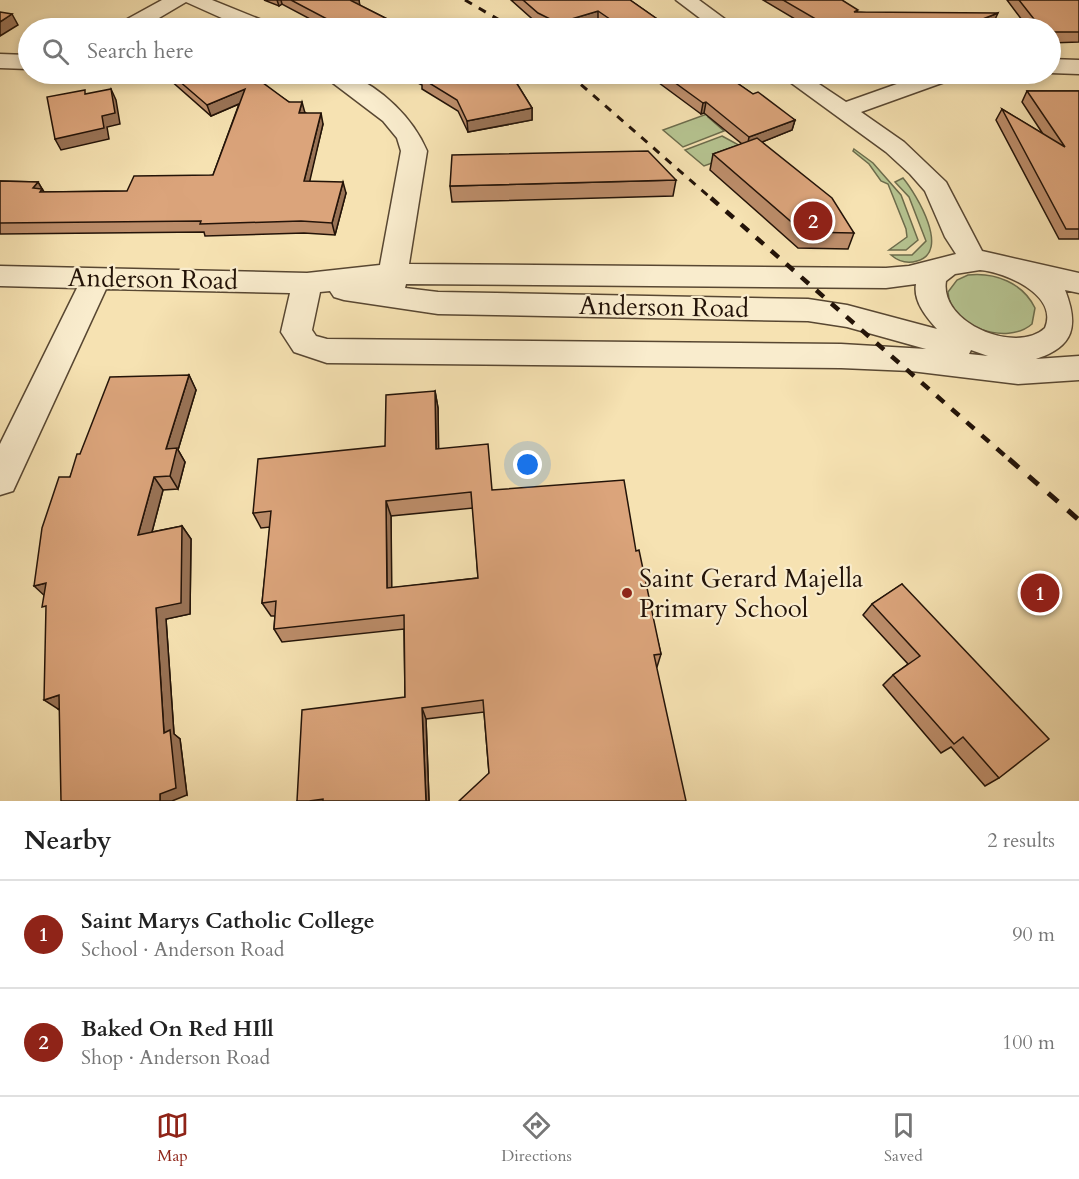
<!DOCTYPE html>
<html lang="en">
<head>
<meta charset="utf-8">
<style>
	body { margin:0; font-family:Cardo,serif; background:#f6f6f6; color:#222 }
	.you { position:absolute; left:528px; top:465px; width:21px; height:21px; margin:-15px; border:4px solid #fff; border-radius:50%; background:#1a73e8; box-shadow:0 0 0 9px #1a73e833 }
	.badge { display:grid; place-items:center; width:39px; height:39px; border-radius:50%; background:#8f2418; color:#fff; font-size:20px; font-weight:700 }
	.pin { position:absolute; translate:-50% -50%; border:3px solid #fff; box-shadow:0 2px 6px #0006 }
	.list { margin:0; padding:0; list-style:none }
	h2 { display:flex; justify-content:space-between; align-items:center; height:78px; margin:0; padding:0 24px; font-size:26px }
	h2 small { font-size:20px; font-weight:400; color:#767676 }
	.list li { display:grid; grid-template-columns:39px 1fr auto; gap:18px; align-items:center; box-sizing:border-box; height:108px; padding:0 24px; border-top:2px solid #e0e0e0 }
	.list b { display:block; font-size:22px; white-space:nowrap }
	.list p { margin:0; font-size:20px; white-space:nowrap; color:#767676 }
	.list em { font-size:20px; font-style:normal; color:#767676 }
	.icon { flex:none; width:33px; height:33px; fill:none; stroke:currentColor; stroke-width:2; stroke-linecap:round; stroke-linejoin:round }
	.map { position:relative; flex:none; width:1079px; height:801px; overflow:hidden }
	.search { position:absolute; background:#fff; box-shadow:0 3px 9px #0003; left:18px; right:18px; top:18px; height:66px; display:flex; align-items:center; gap:15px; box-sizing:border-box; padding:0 21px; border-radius:33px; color:#767676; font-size:22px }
	.sheet { height:294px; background:#fff }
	nav { display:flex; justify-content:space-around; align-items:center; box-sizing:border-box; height:84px; border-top:2px solid #e0e0e0; background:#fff; font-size:16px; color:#767676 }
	nav a { display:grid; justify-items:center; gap:3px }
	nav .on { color:#8f2418 }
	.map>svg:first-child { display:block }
</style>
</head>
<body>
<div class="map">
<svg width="1079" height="801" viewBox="0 0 1079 801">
	<rect width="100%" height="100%" fill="#f6e2b2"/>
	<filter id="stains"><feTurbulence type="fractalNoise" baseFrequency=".00333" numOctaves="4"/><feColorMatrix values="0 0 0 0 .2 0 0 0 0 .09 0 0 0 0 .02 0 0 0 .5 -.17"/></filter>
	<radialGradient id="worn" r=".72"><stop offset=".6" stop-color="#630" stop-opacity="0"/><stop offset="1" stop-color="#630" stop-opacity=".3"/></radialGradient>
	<g fill="#b6c491" stroke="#6c6c4c" stroke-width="1.5">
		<polygon points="737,103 739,104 708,117 724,131 683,147 663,130"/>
		<polygon points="722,136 748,150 704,166 685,150"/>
		<polygon points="854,149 873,163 901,195 918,240 906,250 889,250 907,237 906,229 888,184 881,181 869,164 853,151"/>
		<path d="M903 178C917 195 951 252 917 261 907 264 898 261 891 255H912L926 241 909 197 895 182Z"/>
		<path d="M968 275C995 272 1023 283 1035 308L1032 324C1007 346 950 327 948 292L957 280Z"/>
	</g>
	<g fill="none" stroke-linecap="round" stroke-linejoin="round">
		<g stroke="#584732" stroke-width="3">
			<g id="minor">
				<polygon points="162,0 212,0 269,23 272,28 244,28 186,2 142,28 117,28 120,23"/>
				<polygon points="676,0 699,0 737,28 713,28"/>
				<polygon points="0,54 28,55 28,69 0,68"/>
				<polygon points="1050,59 1079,60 1079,74 1050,73"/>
				<path d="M321 74C328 73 341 72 348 74 382 88 413 118 427 151L409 264 886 268 909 266 956 254 945 237 925 191 910 174 886 152 779 74H804L846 102 925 74H956L953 79 861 112 904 142 946 182 982 251 1079 273V293L1065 290C1079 326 1074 347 1036 359L1079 356V380L1018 384 911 371 841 368 327 363 294 352 281 332 290 293 106 289 13 491 0 495V444L77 288 0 286V266L307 273 380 265 401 151 397 138 383 121ZM980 270C1005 272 1059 295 1045 328 1016 355 939 323 946 281L955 274ZM406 284 886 288 916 284C913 301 926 317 937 329L847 305 808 299 438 292 405 288ZM330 291 334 297 344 300 438 314 808 321 847 327 926 349 841 344 327 339 316 336 312 330 320 292ZM971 350 988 356 969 354Z"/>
			</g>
		</g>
		<use href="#minor" fill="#f9eccd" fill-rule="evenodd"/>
		<g stroke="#231308" stroke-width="3" stroke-dasharray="8 8" stroke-linecap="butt">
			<polyline points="465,0 513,28"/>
			<polyline points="569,74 713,200"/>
		</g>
		<polyline stroke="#231308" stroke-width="4.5" stroke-dasharray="10 10" stroke-linecap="butt" points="711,198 1011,461"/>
		<polyline stroke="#231308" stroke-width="5" stroke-dasharray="13 13" stroke-linecap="butt" points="1009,459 1079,520"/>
	</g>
	<g fill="#bc8d6a" stroke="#231308" stroke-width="1.5" fill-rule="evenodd">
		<polygon points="264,0 359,0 359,5 405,28 327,28 282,4 279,6"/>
		<polygon points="511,0 630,0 670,28 608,28 598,21 573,28 548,28 538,24"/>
		<polygon points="763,0 842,0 858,12 993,24 983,28 810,28"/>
		<polygon points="1007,0 1079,0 1079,42 1050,43 1050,28 1028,28"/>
		<polygon points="166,74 246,74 323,124 309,181 346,193 335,235 304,233 205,236 204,232 0,234 0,181 38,182 44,192 127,191 213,175 239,104 211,116 169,79"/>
		<polygon points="400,74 511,74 532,108 532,120 468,132 458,111 422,89 422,85"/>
		<polygon points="647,74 724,74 753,94 795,120 792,130 762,142 854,233 848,249 798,248 710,170 713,154 742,144 704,113 701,114"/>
		<polygon points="1027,91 1079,91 1079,239 1059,239 996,120 1002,109 1043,134 1022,102"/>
		<polygon points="676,180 673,196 452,202 450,186"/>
		<polygon points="189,375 196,390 178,450 185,462 178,489 163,490 152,532 182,526 191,539 190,614 166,619 174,734 180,739 187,795 58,709 70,477 80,454"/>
		<path d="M435 391 438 408V448L492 490 636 551 661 654 657 667 489 773 484 712 426 719 429 801H297L405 697 404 629 282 642 274 629 275 616H271L262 603 270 527 261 528 253 513 385 446ZM473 508 478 578 391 588V516Z"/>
		<polygon points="902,584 999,778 985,786 951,747 941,753 883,685 893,675 908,664 863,615 872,604"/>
	</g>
	<g fill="#997356" stroke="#231308" stroke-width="1.5">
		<polygon points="277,0 281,0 282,4 279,6"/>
		<polygon points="349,0 359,0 360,6"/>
		<polygon points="598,11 598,21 573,28 558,28 558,23"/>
		<polygon points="998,13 993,24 983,28 960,28"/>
		<polygon points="12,14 18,25 0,36 0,22"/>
		<polygon points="111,89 116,100 120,124 107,127 109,139 61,150 55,139 102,116"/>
		<polygon points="245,89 248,100 211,116 207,105"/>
		<polygon points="302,102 305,113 299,113"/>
		<polygon points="706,102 704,113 701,114 703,103"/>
		<polygon points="532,108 532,120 468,132 467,121"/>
		<polygon points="321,113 323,124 307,193 304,181"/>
		<polygon points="795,120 792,130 747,148 749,137"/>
		<polygon points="38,182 42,189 49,200 33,188"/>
		<polygon points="343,182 346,193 335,235 332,223"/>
		<polygon points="189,375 196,390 178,450 185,462 178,489 170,476 166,449"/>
		<polygon points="435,391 438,408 439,465 436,449"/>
		<polygon points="154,477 163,490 148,547 138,535"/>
		<polygon points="386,501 391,516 392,602 387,588"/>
		<polygon points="182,526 191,539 190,614 166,619 174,734 180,739 187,795 172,801 160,801 160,794 164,733 156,608"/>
		<polygon points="46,583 47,598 34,586"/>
		<polygon points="59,695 72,705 58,709 44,700"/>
		<polygon points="422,708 426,719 429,801 426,801"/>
	</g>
	<g fill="#dba47b" stroke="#231308" stroke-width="1.5" fill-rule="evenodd">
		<polygon points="291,0 350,0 405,28 344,28"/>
		<polygon points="523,0 630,0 670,28 623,28 598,11 558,23 538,13"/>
		<polygon points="783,0 842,0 858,10 854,12 998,13 960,28 831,28"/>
		<polygon points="1019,0 1079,0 1079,32 1050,32 1050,28 1041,28"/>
		<polygon points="0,12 12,14 0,22"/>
		<polygon points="171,74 246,74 249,76 250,74 251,74 289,102 302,102 299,113 321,113 304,181 343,182 332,223 301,221 200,224 201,221 0,223 0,181 38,182 33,188 42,189 40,192 127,191 134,176 213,175 245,89 207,105"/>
		<polygon points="419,74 511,74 532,108 467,121 457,100 421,78 424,76"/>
		<polygon points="663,74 724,74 753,94 758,92 795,120 749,137 706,102 703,103"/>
		<polygon points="111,89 115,113 102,116 104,128 55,139 47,97 85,90 85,94"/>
		<polygon points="1027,91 1079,91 1079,229 1066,229 1002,109 1065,147"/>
		<polygon points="757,138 832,198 854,233 803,232 713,154"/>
		<polygon points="648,151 676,180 450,186 452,155"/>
		<polygon points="189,375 166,449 177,448 170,476 154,477 138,535 182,526 181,603 156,608 164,733 170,730 176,788 160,794 160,801 61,801 59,695 44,700 46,606 42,607 46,583 34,586 42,528 59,477 70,477 77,454 80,454 110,377"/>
		<path d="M435 391 436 449 488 444 492 490 624 480 636 551 639 550 661 654 654 655 686 801H459L489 773 483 700 422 708 426 801H323V799L309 801H297L302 710 405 697 404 615 274 629 276 601 262 603 271 511 253 513 258 459 385 446 386 395ZM471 492 478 578 387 588 386 501Z"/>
		<polygon points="902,584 1049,739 999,778 963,737 954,744 893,675 920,656 872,604"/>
	</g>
	<circle fill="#8f2418" stroke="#f9eccd" stroke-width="2" cx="627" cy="593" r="6"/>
	<g text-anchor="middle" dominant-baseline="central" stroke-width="4.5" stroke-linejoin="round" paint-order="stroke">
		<g font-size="26" fill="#231308" stroke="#f9eccd">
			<text transform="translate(153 279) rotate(1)">Anderson Road</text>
			<text transform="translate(664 307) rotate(1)">Anderson Road</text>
		</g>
		<g font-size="26" fill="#231308" stroke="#f9eccd" text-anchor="start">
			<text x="639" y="578">Saint Gerard Majella<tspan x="639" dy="30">Primary School</tspan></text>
		</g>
	</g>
	<rect width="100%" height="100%" filter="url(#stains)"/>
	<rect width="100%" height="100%" fill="url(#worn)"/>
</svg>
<div class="you"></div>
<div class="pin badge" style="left:1040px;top:593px">1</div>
<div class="pin badge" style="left:813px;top:221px">2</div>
<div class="search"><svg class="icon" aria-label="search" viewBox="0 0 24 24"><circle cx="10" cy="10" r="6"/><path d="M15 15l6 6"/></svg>Search here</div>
</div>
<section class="sheet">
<h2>Nearby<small>2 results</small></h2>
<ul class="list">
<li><span class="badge">1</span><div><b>Saint Marys Catholic College</b><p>School · Anderson Road</p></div><em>90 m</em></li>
<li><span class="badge">2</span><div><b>Baked On Red HIll</b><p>Shop · Anderson Road</p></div><em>100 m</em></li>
</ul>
</section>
<nav>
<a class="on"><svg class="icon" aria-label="map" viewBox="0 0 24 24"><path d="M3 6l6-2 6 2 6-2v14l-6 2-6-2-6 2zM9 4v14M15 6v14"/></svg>Map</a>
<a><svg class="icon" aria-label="directions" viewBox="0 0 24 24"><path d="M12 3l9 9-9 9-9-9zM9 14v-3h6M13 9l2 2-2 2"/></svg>Directions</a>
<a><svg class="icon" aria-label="saved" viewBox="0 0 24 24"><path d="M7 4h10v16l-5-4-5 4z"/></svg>Saved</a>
</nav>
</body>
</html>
